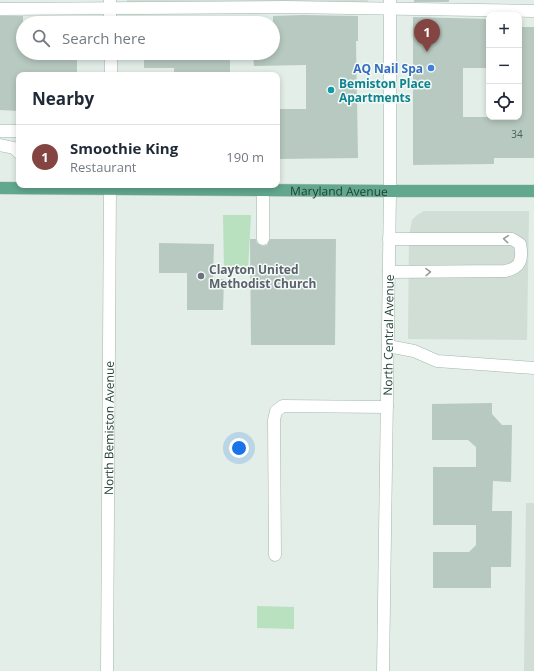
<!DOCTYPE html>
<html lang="en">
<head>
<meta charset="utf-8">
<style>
	body { margin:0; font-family:"Open Sans",sans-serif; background:#f2f2f3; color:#1f2937 }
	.controls { position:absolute; right:12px; top:12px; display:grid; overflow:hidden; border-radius:8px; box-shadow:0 2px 6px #0003 }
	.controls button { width:36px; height:36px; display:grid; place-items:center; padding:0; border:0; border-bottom:1px solid #e0e1e3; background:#fff; color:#1f2937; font:20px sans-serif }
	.you { position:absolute; left:239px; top:448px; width:14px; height:14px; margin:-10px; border:3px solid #fff; border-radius:50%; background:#1a73e8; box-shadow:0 0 0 6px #1a73e833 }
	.badge { display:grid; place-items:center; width:26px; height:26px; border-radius:50%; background:#844542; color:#fff; font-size:13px; font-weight:700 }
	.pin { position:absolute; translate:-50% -33px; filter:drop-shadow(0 1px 2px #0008) }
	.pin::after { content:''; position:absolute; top:21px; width:14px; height:12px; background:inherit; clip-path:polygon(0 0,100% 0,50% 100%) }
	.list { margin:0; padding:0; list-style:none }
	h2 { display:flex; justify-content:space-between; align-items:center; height:52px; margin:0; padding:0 16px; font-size:17px }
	h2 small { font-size:13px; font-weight:400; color:#747a83 }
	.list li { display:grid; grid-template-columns:26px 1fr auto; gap:12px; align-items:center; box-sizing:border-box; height:64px; padding:0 16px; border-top:1px solid #e0e1e3 }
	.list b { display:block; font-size:15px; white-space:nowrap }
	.list p { margin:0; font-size:13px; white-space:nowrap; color:#747a83 }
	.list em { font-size:13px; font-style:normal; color:#747a83 }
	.icon { flex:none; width:22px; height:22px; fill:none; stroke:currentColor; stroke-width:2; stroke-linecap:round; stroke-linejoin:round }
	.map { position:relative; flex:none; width:534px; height:671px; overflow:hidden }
	.search { position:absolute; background:#fff; box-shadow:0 2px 6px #0003; left:16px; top:16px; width:264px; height:44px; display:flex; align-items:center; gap:10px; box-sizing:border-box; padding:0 14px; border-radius:22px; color:#747a83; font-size:15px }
	.panel { position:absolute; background:#fff; box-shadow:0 2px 6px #0003; left:16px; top:72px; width:264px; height:116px; border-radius:8px }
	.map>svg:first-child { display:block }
</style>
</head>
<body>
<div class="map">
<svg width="534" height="671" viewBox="0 0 534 671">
	<rect width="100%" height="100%" fill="#e2eee7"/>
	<g fill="#d0ded6">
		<polygon points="127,0 368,0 368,5 127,3"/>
		<polygon points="424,211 529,211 527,340 408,339 409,236 412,220 417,215"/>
		<polygon points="526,503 534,503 534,671 524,671"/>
	</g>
	<g fill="#b9e1c0">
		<polygon points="223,215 251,215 248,270 224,270"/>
		<polygon points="257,606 294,607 294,629 257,628"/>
	</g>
	<g fill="#b7c9c0">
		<rect x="414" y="0" width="35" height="2"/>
		<polygon points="303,15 358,16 358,41 356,41 358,158 277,159 277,109 306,109 306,65 254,66 253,53 273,53 273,16"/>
		<polygon points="0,16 23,16 23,53 77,53 77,75 19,75 19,111 0,110"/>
		<polygon points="413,17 489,19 489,68 463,68 463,117 519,117 519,27 534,27 534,158 494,158 494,164 413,165"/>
		<polygon points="144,53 230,53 230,75 174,75 174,68 144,68"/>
		<polygon points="250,239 256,239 257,243 263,246 267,245 270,239 336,239 335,345 251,345"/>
		<polygon points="159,243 214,244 213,279 224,279 223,310 187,310 187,273 159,273"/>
		<polygon points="492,403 492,414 502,425 512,425 511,482 493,481 492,511 512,511 511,567 491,567 491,588 433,588 433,552 469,552 476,545 476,525 433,525 433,467 476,467 476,447 468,440 432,440 432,404"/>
	</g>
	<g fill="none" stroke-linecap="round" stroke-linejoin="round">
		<g stroke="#a4b7ae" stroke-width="13">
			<g id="minor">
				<polyline points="110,0 110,23"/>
				<polyline points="0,9 286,7 534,11"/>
				<polyline points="111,53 111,75"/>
				<polyline points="0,131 19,131 19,132"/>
				<polyline points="0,145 14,148 19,153"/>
				<polyline points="263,239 263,190"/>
				<path d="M389 272 505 271C521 268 523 259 520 244L512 239H389"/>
				<polyline points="388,346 414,351 437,361 534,368"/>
				<polyline points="275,555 274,420 276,411 283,406 387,407"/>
				<path id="s1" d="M107 671 110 185"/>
				<path id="s2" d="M383 671 390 191V0"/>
			</g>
		</g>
		<g stroke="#c1cac6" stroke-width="13">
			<g id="major">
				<path id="s3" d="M0 188 390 191H534"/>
			</g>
		</g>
		<use href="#minor" stroke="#fff" stroke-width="12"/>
		<use href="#major" stroke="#62a88e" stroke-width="12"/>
	</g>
	<defs><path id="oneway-chevron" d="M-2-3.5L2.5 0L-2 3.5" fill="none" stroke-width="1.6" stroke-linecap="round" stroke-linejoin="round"/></defs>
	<g stroke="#90a09a">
		<use href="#oneway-chevron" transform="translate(506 239) rotate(-175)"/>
		<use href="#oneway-chevron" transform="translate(428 272) rotate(-1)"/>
	</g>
	<circle fill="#3f7fe0" stroke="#f3faf6" stroke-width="1.5" cx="431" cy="68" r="4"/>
	<circle fill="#0f9aa8" stroke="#f3faf6" stroke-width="1.5" cx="331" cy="90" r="4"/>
	<circle fill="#6b7280" stroke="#f3faf6" stroke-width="1.5" cx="201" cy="276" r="4"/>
	<g text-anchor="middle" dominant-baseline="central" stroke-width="3" stroke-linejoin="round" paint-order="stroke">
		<g font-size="10" fill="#466358">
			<text x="517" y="134">34</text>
		</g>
		<g font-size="12" font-weight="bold" fill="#366cbe" stroke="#f3faf6" text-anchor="end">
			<text x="423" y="68">AQ Nail Spa</text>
		</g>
		<g font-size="12" font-weight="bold" fill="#0d838f" stroke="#f3faf6" text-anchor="start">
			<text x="339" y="83">Bemiston Place<tspan x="339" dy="14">Apartments</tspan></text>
		</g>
		<g font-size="12" fill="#204135" stroke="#f3faf6">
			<text stroke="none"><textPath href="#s3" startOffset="339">Maryland Avenue</textPath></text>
			<text stroke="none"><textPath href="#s2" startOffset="336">North Central Avenue</textPath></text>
			<text stroke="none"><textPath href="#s1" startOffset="243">North Bemiston Avenue</textPath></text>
		</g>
		<g font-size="12" font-weight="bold" fill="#5b616d" stroke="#f3faf6" text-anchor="start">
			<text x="209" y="269">Clayton United<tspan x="209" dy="14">Methodist Church</tspan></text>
		</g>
	</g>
</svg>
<div class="controls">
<button>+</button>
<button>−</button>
<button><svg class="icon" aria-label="locate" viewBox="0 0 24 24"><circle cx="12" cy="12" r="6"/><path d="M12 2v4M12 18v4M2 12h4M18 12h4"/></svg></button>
</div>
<div class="you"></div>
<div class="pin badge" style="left:427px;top:52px">1</div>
<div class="search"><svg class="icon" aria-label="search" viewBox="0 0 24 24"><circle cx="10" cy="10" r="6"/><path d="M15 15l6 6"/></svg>Search here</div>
<section class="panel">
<h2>Nearby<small></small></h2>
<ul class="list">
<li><span class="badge">1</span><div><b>Smoothie King</b><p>Restaurant</p></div><em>190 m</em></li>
</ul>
</section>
</div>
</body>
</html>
